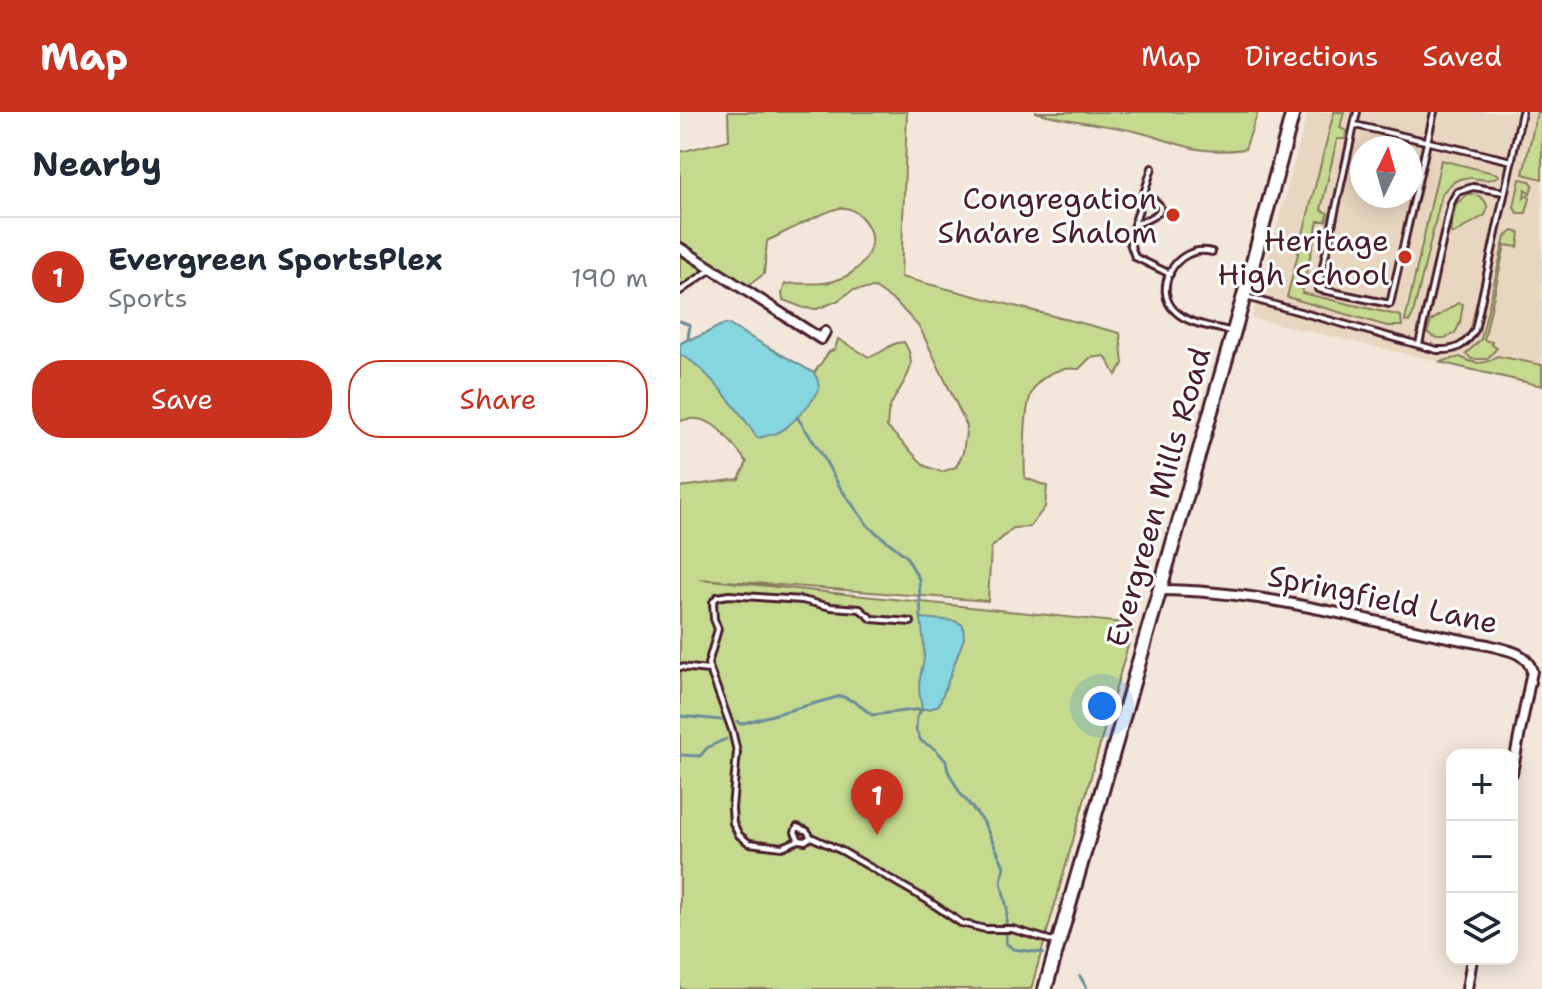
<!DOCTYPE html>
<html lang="en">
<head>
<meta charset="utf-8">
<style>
	body { margin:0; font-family:"Shantell Sans",sans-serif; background:#f2f2f3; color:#1f2937 }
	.controls { position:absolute; right:24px; bottom:24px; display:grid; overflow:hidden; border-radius:16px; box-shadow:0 4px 20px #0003 }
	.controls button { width:72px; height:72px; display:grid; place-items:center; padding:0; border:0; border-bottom:2px solid #e0e1e3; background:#fff; color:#1f2937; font:40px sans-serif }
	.compass { position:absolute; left:670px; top:24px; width:72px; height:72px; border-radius:50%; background:#fff; box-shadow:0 4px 20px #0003; rotate:5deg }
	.you { position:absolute; left:422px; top:594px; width:28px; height:28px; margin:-20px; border:6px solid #fff; border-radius:50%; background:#1a73e8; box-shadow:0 0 0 12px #1a73e833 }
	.badge { display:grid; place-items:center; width:52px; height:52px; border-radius:50%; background:#c8321e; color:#fff; font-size:26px; font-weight:700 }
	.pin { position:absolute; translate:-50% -66px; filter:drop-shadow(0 2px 4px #0008) }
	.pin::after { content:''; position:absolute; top:42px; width:28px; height:24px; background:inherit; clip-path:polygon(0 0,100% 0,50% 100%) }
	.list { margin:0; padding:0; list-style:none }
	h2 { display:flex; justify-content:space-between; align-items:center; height:104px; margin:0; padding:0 32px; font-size:34px }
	h2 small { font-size:26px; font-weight:400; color:#747a83 }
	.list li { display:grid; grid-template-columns:52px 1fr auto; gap:24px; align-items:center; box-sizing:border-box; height:120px; padding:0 32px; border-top:2px solid #e0e1e3 }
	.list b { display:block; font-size:30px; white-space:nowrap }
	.list p { margin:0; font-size:26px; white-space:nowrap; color:#747a83 }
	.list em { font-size:26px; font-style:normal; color:#747a83 }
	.actions { display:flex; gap:16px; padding:24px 32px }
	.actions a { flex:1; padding:18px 0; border:2px solid #c8321e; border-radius:32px; text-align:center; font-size:28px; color:#c8321e }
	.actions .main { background:#c8321e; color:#fff }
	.icon { flex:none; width:44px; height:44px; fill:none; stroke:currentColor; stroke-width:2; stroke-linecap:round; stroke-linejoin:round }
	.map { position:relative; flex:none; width:862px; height:877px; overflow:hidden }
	header { display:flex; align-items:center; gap:48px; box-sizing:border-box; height:112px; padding:0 40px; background:#c8321e; color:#fff }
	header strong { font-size:38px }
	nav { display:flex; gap:44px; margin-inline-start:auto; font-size:28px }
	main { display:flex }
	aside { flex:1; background:#fff }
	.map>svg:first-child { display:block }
</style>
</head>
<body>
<header>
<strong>Map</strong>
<nav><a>Map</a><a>Directions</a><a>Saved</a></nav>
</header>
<main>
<aside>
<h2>Nearby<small></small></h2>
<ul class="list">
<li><span class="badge">1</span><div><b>Evergreen SportsPlex</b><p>Sports</p></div><em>190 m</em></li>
</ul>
<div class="actions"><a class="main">Save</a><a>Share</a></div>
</aside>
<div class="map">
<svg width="862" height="877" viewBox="0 0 862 877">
	<rect width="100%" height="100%" fill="#f2e7da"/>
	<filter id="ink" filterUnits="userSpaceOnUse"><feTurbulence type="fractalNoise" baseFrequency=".0125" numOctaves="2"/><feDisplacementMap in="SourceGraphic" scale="16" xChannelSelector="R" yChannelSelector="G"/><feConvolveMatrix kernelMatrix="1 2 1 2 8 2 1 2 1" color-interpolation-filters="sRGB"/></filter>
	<g filter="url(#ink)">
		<path fill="#e9d6c0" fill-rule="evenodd" d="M628 0H862V274L572 206ZM682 36H730V84H682Z"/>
		<g fill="#c5da8f" stroke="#887c5d" stroke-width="2">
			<path d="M48 0H227L221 165 440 221 443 252 436 263 425 244 410 246 399 257C380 254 359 263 351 282 344 301 344 344 345 366L367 374 365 395 350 415 333 416 311 436 308 489 20 467 454 512 351 877H0V375L59 367 67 350C48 328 33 298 0 309V232C8 226 12 227 20 224 31 220 35 214 47 212L134 261 149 240 155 237 158 227 189 245C205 241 208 231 224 230 242 257 220 271 210 295 207 301 208 309 207 315L245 354 262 360 276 355 283 341 287 314 240 216 217 191 195 176 173 178 157 189 137 197 124 196 103 188 102 181 105 172C121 170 139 174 154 169 183 161 205 130 181 105 176 99 168 95 160 96 146 98 102 122 87 129L84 162 62 178 30 158 0 179V40L49 28Z"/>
			<path d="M355 0H578L565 37C514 44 500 30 454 19 421 12 388 9 355 0Z"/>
			<polygon points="654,0 664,0 660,16 667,19 665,27 657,27 641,98 648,101 646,109 638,109 622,181 721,204 722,214 707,214 607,185"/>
			<polygon points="857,0 862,0 862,67 843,62"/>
			<path d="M761 48 818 62 819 64C799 77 786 50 762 82L733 202 729 210 725 209Z"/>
			<polygon points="840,67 850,69 853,73 850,81 845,77 844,86 847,83 850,86 846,101 837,101 834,95"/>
			<path d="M788 82C800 81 812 91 805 103L773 122 770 120 776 92Z"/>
			<polygon points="833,119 840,121 838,135 825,133 804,228 812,230 812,233 817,236 807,247 792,247 786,242 801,227 825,125"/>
			<path d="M778 191 783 192 780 211 775 221C766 228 755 228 747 220L751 209Z"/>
			<path d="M817 244 862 253V274L759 250 780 245C794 252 804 254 817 244Z"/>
		</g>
		<g fill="#86d6e0" stroke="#6e8d98" stroke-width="2">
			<path d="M47 212 134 261C137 266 141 273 138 279 134 289 111 313 102 318 95 323 86 324 77 326 64 305 22 250 0 243V232C8 226 12 227 20 224 31 220 35 214 47 212Z"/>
			<path d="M241 506 275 509 283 513 284 526 259 593 250 597H242C238 576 238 572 243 552 246 539 242 519 241 506Z"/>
		</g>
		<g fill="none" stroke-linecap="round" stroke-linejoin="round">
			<g stroke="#6e8d98" stroke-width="3">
				<polyline points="0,209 10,213 8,226"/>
				<polyline points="117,305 141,341 161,377 189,415 226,444 239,467 241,506"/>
				<polyline points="242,597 237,605 236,618 241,629 255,637 266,649 268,659 280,681 303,709 324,754 321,770 327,796 326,813"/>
				<polyline points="0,604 41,608"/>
				<polyline points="57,609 60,612 161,584 175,590 192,603 242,597"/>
				<polyline points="0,643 20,644 28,635 46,627"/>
				<polyline points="326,820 326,831 333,837 363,841"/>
				<polyline points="400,864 407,877"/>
			</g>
			<g stroke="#4a1f2b" stroke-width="10">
				<g id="lane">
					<polyline points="677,0 638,177 710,192 754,0"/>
					<polyline points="675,13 832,49"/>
					<polyline points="472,56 454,113 450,131 455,145 490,162"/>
					<path d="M454 113C475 105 496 96 463 83"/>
					<path d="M532 140C495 131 471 179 496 200 509 212 533 215 550 219"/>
					<polyline points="0,179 30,158"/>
					<path d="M566 185 757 238C776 239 785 234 795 218L842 0"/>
					<polyline points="739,232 771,91 777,80 793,75 824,80"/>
					<polyline points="0,555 29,558"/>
					<polyline points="131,725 127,719 117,715 115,720 119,728 125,729 131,725 162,739 247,788 281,811 305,817 332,817 376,830"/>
					<polyline points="119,728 102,735 69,731 59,723 53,711 52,696 57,640 52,618 28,552 38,517 34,507 33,490 37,485 49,483 122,488 151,495 180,497 192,507 231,510"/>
				</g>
			</g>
			<g stroke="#4a1f2b" stroke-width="14">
				<g id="street">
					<polyline points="0,136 141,227 145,220"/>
					<path d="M479 478C591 478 698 513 808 533 826 538 846 539 852 559L832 661"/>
					<polyline points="787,877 792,847"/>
				</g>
			</g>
			<g stroke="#4a1f2b" stroke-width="18">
				<polyline id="primary" points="365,877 564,184 613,0"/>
			</g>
			<use href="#lane" stroke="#fff" stroke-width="4"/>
			<use href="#street" stroke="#fff" stroke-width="8"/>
			<use href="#primary" stroke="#fff" stroke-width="12"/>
		</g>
	</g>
	<g fill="#c8321e" stroke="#fff" stroke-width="3">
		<circle cx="493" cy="103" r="8"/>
		<circle cx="725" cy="145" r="8"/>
	</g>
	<g text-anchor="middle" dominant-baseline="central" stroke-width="6" stroke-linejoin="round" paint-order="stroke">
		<g font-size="30" fill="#4a1f2b" stroke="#fff" text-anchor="end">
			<text x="477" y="86">Congregation<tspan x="477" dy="34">Sha'are Shalom</tspan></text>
			<text x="709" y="128">Heritage<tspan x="709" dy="34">High School</tspan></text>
		</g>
		<g font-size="30" fill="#4a1f2b" stroke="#fff">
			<text transform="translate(478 385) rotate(-74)">Evergreen Mills Road</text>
			<text transform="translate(703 487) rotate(12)">Springfield Lane</text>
		</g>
	</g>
</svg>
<div class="controls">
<button>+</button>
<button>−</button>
<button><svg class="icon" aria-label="layers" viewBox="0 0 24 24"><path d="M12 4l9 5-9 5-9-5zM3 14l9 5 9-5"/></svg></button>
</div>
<svg class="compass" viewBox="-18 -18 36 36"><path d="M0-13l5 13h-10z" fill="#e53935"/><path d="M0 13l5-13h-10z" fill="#747a83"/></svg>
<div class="you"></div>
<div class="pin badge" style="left:197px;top:723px">1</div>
</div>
</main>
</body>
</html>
